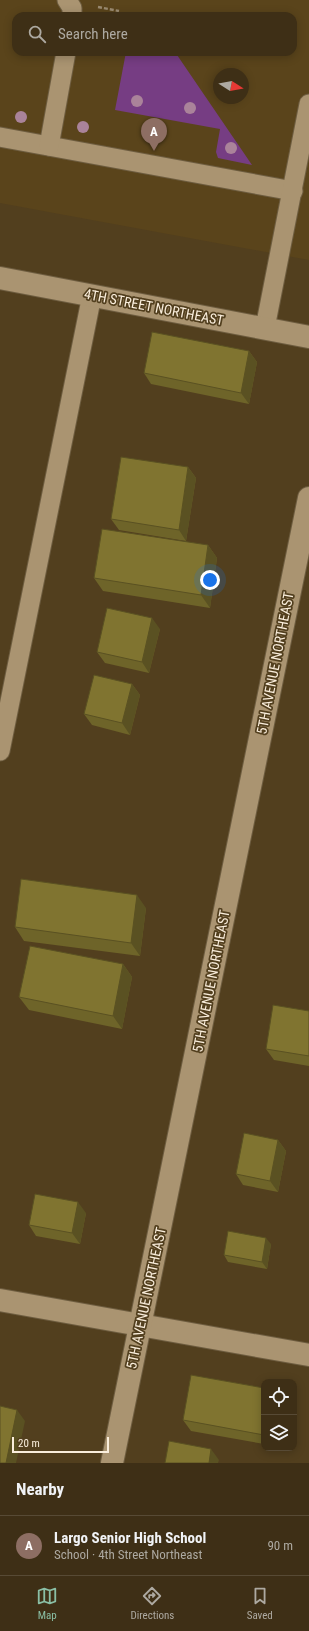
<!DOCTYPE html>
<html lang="en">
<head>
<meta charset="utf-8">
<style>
	body { margin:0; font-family:"Roboto Condensed",sans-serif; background:#493b23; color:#f1f3f6 }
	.controls { position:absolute; right:12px; bottom:12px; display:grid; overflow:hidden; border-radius:8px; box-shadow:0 2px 10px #0003 }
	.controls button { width:36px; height:36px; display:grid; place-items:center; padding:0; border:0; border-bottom:1px solid #574a35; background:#3e2f16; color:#f1f3f6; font:20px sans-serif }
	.compass { position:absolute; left:213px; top:68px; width:36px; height:36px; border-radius:50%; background:#3e2f16; box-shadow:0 2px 10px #0003; rotate:101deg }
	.scale { position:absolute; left:12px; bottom:10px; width:97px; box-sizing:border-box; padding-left:4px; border:2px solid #faeedc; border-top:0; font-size:11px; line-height:14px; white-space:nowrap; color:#faeedc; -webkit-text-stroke:3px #523f1e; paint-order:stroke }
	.you { position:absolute; left:210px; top:580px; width:14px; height:14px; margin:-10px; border:3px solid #fff; border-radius:50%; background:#1a73e8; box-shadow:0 0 0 6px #1a73e833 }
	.badge { display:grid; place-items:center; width:26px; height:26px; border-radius:50%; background:#8abfa5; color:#fff; font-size:13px; font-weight:700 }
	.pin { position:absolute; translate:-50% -33px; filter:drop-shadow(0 1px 2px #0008) }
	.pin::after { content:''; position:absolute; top:21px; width:14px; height:12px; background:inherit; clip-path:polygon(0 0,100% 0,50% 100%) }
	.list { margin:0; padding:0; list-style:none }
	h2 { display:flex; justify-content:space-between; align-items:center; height:52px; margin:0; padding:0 16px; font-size:17px }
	h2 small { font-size:13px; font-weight:400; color:#ada9a1 }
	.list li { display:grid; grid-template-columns:26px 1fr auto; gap:12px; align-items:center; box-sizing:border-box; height:60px; padding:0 16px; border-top:1px solid #574a35 }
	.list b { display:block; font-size:15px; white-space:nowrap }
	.list p { margin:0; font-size:13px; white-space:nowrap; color:#ada9a1 }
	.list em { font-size:13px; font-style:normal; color:#ada9a1 }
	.icon { flex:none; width:22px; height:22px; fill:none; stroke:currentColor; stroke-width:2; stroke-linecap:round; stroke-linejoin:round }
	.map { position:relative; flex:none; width:309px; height:1463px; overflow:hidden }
	.search { position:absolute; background:#3e2f16; box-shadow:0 2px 10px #0003; left:12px; right:12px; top:12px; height:44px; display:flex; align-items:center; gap:10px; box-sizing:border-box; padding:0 14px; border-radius:12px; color:#ada9a1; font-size:15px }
	.sheet { height:112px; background:#3e2f16 }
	nav { display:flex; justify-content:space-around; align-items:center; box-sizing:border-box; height:56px; border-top:1px solid #574a35; background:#3e2f16; font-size:11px; color:#ada9a1 }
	nav a { display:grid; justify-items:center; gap:2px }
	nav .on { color:#8abfa5 }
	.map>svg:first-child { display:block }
</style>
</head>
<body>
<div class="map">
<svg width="309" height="1463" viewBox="0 0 309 1463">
	<rect width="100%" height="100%" fill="#523f1e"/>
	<path fill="#5a441b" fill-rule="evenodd" d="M0 0H309V260L0 203ZM16 16H293V52H16ZM219 74H243V98H219Z"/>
	<polygon fill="#763d83" points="126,52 175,52 252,165 218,158 216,152 220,129 115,110"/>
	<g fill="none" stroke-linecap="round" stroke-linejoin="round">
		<g stroke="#6e5d40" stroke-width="21">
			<g id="service">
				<polyline points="67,0 72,8 72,16"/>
				<polyline points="0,137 293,191"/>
				<polyline points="49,146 66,52"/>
				<polyline points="265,328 309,104"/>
				<polyline points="0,751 92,295"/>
			</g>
		</g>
		<g stroke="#6e5d40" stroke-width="24">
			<g id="minor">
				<polyline points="0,278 309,337"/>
				<polyline points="0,1300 309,1355"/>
				<polyline points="112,1463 309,498"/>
			</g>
		</g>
		<polyline stroke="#9b8b71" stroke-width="2.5" stroke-dasharray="4 2" stroke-linecap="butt" points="98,7 119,11"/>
		<use href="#service" stroke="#aa9471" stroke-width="19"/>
		<use href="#minor" stroke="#aa9471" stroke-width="22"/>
	</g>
	<g fill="#aa839a">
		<circle cx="137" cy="101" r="6"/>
		<circle cx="190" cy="108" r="6"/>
		<circle cx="21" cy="117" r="6"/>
		<circle cx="83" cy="127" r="6"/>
		<circle cx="231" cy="148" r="6"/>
	</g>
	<g fill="#6e6429">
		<polygon points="249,351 257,362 249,404 151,384 144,373"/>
		<polygon points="188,467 196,478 186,541 119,530 111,519"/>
		<polygon points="208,545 217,558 210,608 103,591 94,578"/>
		<polygon points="160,629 149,673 105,663 97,652"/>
		<polygon points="132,684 140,695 130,735 92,725 84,714"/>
		<polygon points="146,908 140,956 24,941 15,927"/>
		<polygon points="123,964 132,977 122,1029 29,1010 19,997"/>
		<polygon points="309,1011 309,1066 274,1060 266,1049"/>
		<polygon points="278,1140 286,1151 278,1192 243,1185 236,1174"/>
		<polygon points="86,1213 80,1244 36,1236 29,1225"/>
		<polygon points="271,1244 267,1269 228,1262 224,1255"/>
		<polygon points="264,1388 264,1444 191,1431 183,1420"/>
	</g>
	<g fill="#5a5122">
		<polygon points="249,351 257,362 249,404 241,393"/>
		<polygon points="188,467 196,478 186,541 179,530"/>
		<polygon points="208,545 217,558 210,608 201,595"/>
		<polygon points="152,618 160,629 149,673 142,662"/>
		<polygon points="132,684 140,695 130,735 122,723"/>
		<polygon points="137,895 146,908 140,956 131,943"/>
		<polygon points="123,964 132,977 122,1029 113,1016"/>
		<polygon points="278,1140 286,1151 278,1192 270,1181"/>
		<polygon points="78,1202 86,1213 80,1244 72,1233"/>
		<polygon points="266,1238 271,1244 267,1269 262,1262"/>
		<polygon points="17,1410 25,1421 16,1463 6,1463"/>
		<polygon points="211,1449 219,1460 218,1463 209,1463"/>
	</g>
	<g fill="#807430" stroke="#5a5122">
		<polygon points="152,332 249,351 241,393 144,373"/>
		<polygon points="121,457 188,467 179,530 111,519"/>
		<polygon points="102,529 208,545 201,595 94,578"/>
		<polygon points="107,608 152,618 142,662 97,652"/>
		<polygon points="94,675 132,684 122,723 84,714"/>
		<polygon points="21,879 137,895 131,943 15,927"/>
		<polygon points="30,946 123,964 113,1016 19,997"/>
		<polygon points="273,1005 309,1011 309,1056 266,1049"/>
		<polygon points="244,1133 278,1140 270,1181 236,1174"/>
		<polygon points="35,1194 78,1202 72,1233 29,1225"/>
		<polygon points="228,1231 266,1238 262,1262 224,1255"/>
		<polygon points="191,1375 264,1388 264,1435 183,1420"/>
		<polygon points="0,1406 17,1410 6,1463 0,1463"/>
		<polygon points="169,1441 211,1449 209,1463 165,1463"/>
	</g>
	<g text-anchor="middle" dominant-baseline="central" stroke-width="3.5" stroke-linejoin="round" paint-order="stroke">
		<g font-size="14" fill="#faeedc" stroke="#523f1e">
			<text transform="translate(154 307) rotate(11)">4TH STREET NORTHEAST</text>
			<text transform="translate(275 663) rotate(-79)">5TH AVENUE NORTHEAST</text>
			<text transform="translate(211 981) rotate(-79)">5TH AVENUE NORTHEAST</text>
			<text transform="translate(146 1298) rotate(-78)">5TH AVENUE NORTHEAST</text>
		</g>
	</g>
</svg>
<div class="controls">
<button><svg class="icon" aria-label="locate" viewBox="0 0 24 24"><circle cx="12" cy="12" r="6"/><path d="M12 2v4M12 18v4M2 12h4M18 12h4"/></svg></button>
<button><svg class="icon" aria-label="layers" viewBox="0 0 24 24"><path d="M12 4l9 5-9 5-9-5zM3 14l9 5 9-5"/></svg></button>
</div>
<svg class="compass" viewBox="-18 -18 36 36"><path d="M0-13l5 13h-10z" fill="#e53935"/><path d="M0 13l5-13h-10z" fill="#ada9a1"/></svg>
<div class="scale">20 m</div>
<div class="you"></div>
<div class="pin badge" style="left:154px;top:151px;background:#8d6e63">A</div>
<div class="search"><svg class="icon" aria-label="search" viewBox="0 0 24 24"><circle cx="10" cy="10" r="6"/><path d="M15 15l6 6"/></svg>Search here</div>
</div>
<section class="sheet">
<h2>Nearby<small></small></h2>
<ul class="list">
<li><span class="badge" style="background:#8d6e63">A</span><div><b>Largo Senior High School</b><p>School · 4th Street Northeast</p></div><em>90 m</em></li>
</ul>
</section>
<nav>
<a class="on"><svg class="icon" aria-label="map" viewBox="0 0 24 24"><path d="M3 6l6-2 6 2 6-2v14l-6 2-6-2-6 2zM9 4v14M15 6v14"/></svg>Map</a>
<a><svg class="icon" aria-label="directions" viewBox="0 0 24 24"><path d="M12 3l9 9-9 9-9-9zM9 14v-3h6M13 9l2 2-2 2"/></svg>Directions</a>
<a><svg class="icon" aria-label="saved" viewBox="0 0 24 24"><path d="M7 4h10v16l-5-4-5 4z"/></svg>Saved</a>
</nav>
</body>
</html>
